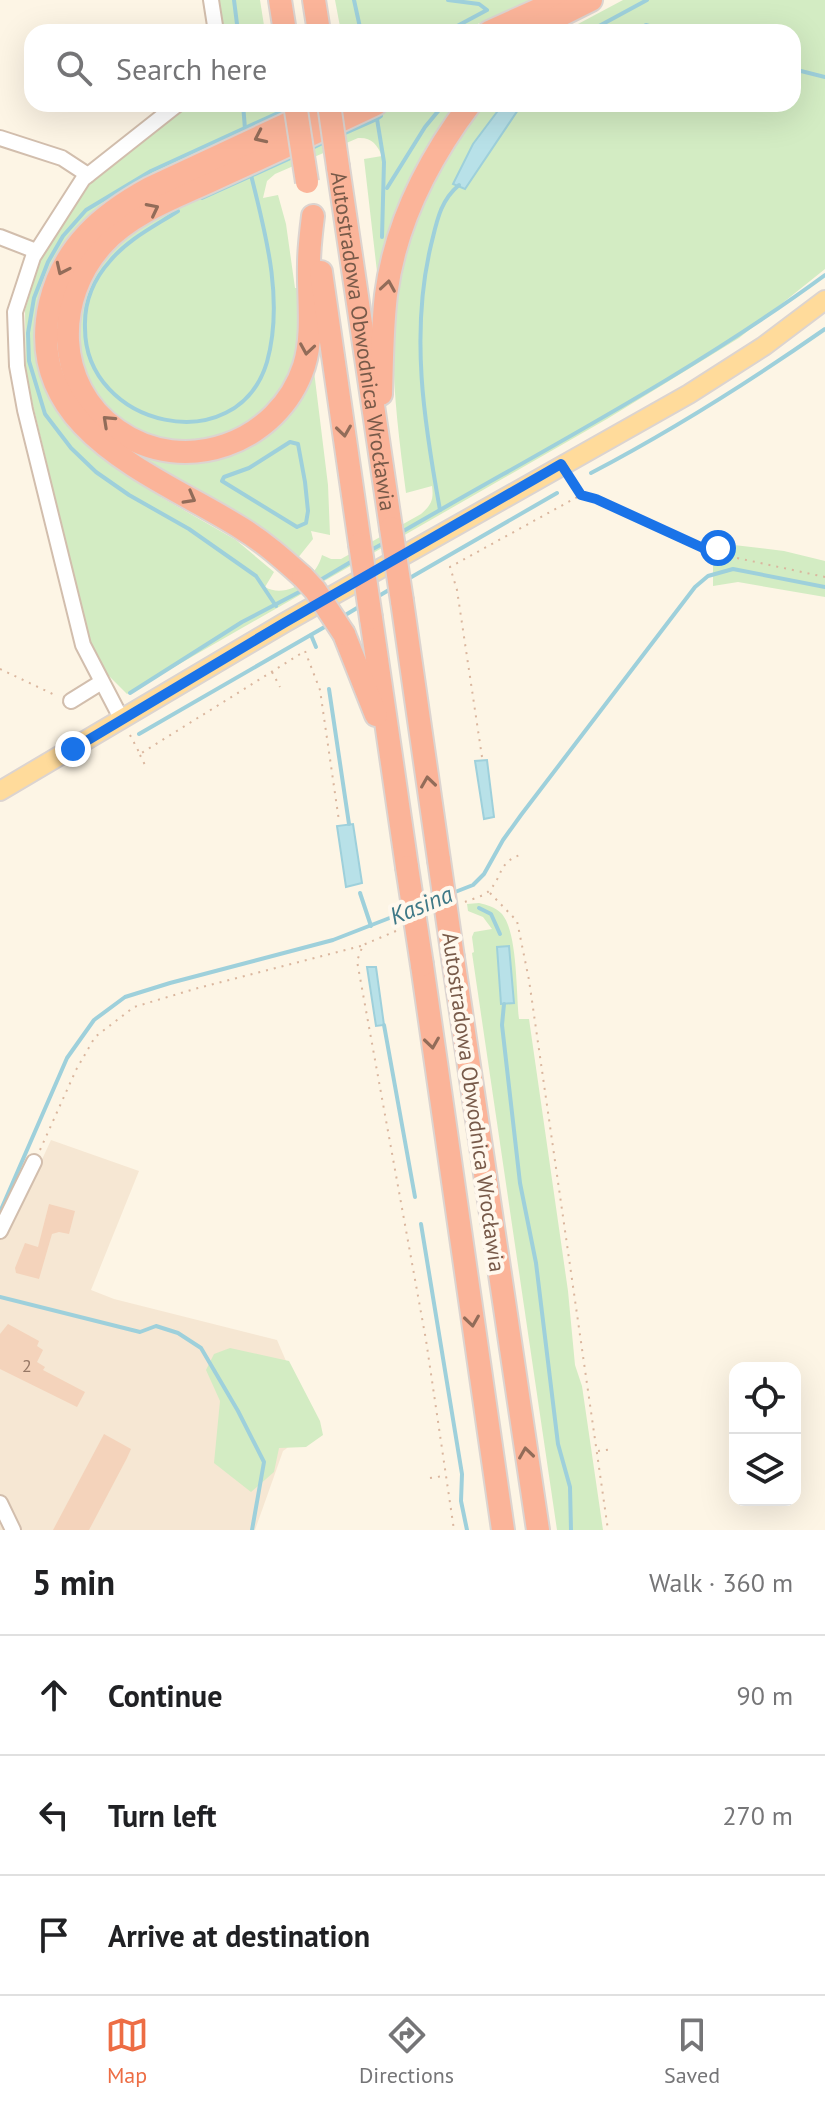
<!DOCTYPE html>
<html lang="en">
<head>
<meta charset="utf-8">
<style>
	body { margin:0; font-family:"PT Sans",sans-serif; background:#f2f2f2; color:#202124 }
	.controls { position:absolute; right:24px; bottom:24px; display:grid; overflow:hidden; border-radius:16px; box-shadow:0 8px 32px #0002 }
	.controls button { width:72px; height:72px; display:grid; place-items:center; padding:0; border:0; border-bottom:2px solid #e0e0e0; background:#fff; color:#202124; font:40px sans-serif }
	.stop { position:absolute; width:24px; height:24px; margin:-18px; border:6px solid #1a73e8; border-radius:50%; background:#fff }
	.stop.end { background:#1a73e8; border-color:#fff; box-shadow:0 2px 8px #0008 }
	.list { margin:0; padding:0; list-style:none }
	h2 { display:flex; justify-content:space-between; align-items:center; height:104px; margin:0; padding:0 32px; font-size:34px }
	h2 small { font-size:26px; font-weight:400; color:#757577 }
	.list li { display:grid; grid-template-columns:52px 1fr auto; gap:24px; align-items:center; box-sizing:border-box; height:120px; padding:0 32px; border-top:2px solid #e0e0e0 }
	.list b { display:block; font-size:30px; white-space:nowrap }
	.list em { font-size:26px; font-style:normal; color:#757577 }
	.icon { flex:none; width:44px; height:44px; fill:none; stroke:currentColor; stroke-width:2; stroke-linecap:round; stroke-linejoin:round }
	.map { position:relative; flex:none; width:825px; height:1530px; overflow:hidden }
	.search { position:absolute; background:#fff; box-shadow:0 8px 32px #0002; left:24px; right:24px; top:24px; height:88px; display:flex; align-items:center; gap:20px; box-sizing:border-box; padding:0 28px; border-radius:24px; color:#757577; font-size:30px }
	.sheet { height:464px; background:#fff }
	nav { display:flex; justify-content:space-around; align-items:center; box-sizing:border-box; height:112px; border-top:2px solid #e0e0e0; background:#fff; font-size:22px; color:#757577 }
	nav a { display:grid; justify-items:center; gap:4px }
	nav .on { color:#ed6d44 }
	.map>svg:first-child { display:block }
</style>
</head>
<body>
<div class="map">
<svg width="825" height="1530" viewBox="0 0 825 1530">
	<rect width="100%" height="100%" fill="#fdf5e5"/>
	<polygon fill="#f6e7d3" points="51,1140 139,1171 91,1290 114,1299 277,1340 315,1428 283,1451 255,1530 0,1530 0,1236 9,1231"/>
	<g fill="#d3ecc3" fill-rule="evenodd">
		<polygon points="215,0 260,0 265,32 220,32"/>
		<polygon points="335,0 530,0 460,32 341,32"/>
		<path d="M623 0H825V269L739 338 607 419 127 694 100 667 90 644 26 376 25 310 40 260 63 215 93 178 189 104H256L270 107 277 104H301L273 117V122C204 153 88 190 53 262 41 287 41 314 38 341L164 491 161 497 236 540 274 572 265 587C287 600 317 577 322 555L331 559H341L421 514C431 505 434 500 432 486L406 493C390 368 377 268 447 155 457 137 467 119 481 104H793V32H563Z"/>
		<path d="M343 104H365C310 131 254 154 199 180 167 195 131 210 104 234 79 256 61 291 60 324 57 477 265 511 313 363L328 485 330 535 311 531 313 539 297 559C272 537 247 519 218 503 183 484 145 468 113 443 80 416 55 379 55 335 54 241 125 205 199 169 247 146 295 127 343 104Z"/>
		<path d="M398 104H465L379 289 364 159 382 156C377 144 371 137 358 138L275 174 267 181 263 198 278 195 286 224 295 288H301C303 310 302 339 296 360 291 381 275 402 259 414 252 420 244 429 235 432 157 465 63 407 79 319 83 294 91 272 109 254 143 219 190 201 233 180 288 154 343 129 398 104Z"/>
		<polygon points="734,545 784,551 825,561 825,597 738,582 713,586 713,561 725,561"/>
		<path d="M479 903C487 905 495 907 501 913 518 930 516 995 519 1019H529L568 1291 575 1365 582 1386 603 1530H557L472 953 474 952 472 937 474 932 492 929 483 917 468 911 467 904ZM509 946 514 1003 501 1004 497 947Z"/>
		<polygon points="230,1348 289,1361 320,1421 323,1435 306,1447 279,1448 274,1472 251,1492 214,1463 220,1401 206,1370 214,1354"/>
	</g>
	<g fill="#b8e1e8" stroke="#9ed0db" stroke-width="2">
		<polygon points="503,104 522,104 465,189 453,184 473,144"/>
		<polygon points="487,760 494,817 484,819 475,761"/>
		<polygon points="353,824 362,883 346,887 337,826"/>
		<polygon points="509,946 514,1003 501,1004 497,947"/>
		<polygon points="367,967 376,967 384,1025 376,1026"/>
	</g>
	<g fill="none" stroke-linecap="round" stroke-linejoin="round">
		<g stroke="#9ed0db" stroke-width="4">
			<polyline points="234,0 238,32"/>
			<polyline points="354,0 361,32"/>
			<polyline points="446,32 487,10 479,4 448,0"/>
			<polyline points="588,32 647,0"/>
			<polyline points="636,32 646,25 668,32"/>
			<polyline points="793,69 825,77"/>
			<polyline points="243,104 245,129"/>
			<polyline points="399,109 410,104"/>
			<polyline points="381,116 377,119 384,162 382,237"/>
			<polyline points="343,134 377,119"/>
			<polyline points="310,149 327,141"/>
			<polyline points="387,188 425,127 444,104"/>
			<polyline points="202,198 295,156"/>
			<path d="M178 211C155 226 128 239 110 261 93 280 84 303 85 328 85 427 237 462 267 362 284 301 266 235 251 175"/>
			<polygon points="290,442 298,444 305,482 308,511 306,523 297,527 222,481 224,477 249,468"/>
			<path d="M591 473C673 430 749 382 825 329"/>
			<path d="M440 510C424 422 410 333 431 245 437 221 440 201 459 185"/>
			<path d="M400 533C543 450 692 373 825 275"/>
			<polyline points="369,551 386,542"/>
			<polyline points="408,579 557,493"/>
			<polyline points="317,582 354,560"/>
			<polyline points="377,597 394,587"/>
			<polyline points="276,606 256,576 189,529 129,495 96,472 71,448 45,414 29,361 28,333 34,298 48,262 63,236 86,210 151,171 289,108"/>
			<polyline points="342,617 362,605"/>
			<polyline points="311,635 316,647"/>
			<polyline points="329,689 349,824"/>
			<polyline points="130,693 242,622 303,590"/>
			<polyline points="139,734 328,625"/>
			<polyline points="360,893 371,926"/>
			<polyline points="450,894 473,885 484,874 503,840 521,815 695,587 708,576 733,569 825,587"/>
			<polyline points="420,906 438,899"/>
			<polyline points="479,908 491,914 500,934"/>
			<polyline points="504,1004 502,1025 520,1183 536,1263 558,1444 570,1487 571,1530"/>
			<polyline points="384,1025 415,1197"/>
			<polyline points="0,1212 67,1058 94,1020 125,997 170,983 333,940 405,912"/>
			<polyline points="421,1224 462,1474 461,1501 467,1530"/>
			<polyline points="0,1297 140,1332 156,1326 178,1333 201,1348 238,1411 264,1462 252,1530"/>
		</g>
	</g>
	<g fill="#f4d3bb">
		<polygon points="49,1204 75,1211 69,1234 59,1232 52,1234 39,1279 16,1273 15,1268 25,1243 38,1247"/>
		<polygon points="8,1324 39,1341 37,1346 43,1350 37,1362 45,1367 43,1370 85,1392 77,1407 0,1369 0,1334"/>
		<polygon points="104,1434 131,1449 127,1458 89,1530 53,1530"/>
	</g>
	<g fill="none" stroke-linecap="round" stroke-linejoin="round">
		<g stroke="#d2bead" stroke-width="18">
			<g id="minor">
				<polyline points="211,0 216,32"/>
				<polyline points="0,138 62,158 88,175"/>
				<polyline points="0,237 36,251"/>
				<polyline points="71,701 100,683"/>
				<polyline points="122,720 83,645 25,410 17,366 15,312 33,257 83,179 178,104"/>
				<polyline points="0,1231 34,1162"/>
				<polyline points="0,1503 13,1530"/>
			</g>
		</g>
		<g stroke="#dcd4d0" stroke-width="22">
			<polyline id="major" points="0,791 284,623 689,394 764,346 825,300"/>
		</g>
		<g stroke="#dcd4d0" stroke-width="26">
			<g id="highway">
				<polyline points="280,0 285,32"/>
				<polyline points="314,0 319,32"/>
				<polyline points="489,32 560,0"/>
				<polyline points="527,32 591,0"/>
				<path id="s1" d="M338 167 391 528"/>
				<path d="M313 216C311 232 309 248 309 264 308 297 314 334 304 366 279 443 184 478 117 430 54 386 54 298 103 244 132 212 179 196 217 178 270 154 323 129 376 104"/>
				<polyline points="321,272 360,544"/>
				<path d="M381 394C382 361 382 328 386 295 395 224 428 160 470 104"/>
				<path d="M303 577C283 559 264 542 241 528 157 475 21 431 50 303 63 247 102 214 150 188L330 104"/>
				<polyline points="402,601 439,860"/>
				<polyline points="371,618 407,867"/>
				<polyline points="344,634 376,715"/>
				<polyline points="453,958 538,1530"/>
				<polyline points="422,965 503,1530"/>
			</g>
		</g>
		<g stroke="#dab69e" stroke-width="2" stroke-dasharray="2 6" stroke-linecap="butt">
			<polyline points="582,495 596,499 714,553 825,577"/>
			<polyline points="0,669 57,696"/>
			<polyline points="272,672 280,687"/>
			<polyline points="130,735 140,754 305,651 320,690 339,821"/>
			<polyline points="140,755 146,767"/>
			<polyline points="482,757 457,590 450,567 581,495 572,481"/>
			<polyline points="490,893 517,921 529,980 608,1530"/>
			<path d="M465 902C472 899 484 896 489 891 504 875 497 862 523 854"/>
			<polyline points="396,931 363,945 357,961 426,1340 454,1530"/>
			<polyline points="40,1150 76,1070 95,1037 134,1007 198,988 361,946"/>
			<polyline points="598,1451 613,1449"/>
			<polyline points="430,1478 444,1476"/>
		</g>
		<use href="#minor" stroke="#fff" stroke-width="14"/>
		<use href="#major" stroke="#ffdb9b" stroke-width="18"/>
		<use href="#highway" stroke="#fbb499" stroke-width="22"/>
		<g stroke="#dcd4d0" stroke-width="26" stroke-linecap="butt">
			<g id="highway-bridge">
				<polyline points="295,104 307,182"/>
				<polyline points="329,104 338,167"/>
				<polyline points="391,528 402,601"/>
				<polyline points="360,544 371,618"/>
				<polyline points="303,577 315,590 344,634"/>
				<polyline points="439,860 453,958"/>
				<polyline points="407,867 422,965"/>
			</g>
		</g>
		<use href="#highway-bridge" stroke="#fbb499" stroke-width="22"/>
	</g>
	<defs><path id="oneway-chevron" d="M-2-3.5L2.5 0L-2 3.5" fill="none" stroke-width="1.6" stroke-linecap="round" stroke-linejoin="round" transform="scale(2)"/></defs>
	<g stroke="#926c59">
		<use href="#oneway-chevron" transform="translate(260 137) rotate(155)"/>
		<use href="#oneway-chevron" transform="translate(153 209) rotate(-27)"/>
		<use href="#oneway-chevron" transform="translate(62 269) rotate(115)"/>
		<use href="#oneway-chevron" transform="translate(388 286) rotate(-81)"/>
		<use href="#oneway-chevron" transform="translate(307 349) rotate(99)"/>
		<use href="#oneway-chevron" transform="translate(108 421) rotate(-137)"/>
		<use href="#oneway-chevron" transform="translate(344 431) rotate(82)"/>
		<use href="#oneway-chevron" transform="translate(190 498) rotate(29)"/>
		<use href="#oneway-chevron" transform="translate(428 782) rotate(-98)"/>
		<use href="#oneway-chevron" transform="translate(432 1043) rotate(82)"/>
		<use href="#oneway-chevron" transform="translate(472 1321) rotate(82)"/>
		<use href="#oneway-chevron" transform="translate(526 1453) rotate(-98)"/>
	</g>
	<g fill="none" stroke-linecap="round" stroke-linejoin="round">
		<polyline stroke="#1a73e8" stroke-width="10" points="73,749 284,623 561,464 581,495 596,499 714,553 718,548"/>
	</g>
	<g text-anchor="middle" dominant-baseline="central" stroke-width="8" stroke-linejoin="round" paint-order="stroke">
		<g font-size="18" fill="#977866">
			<text x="27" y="1365">2</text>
		</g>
		<g font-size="22" fill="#785a49" stroke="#fff8ed">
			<text stroke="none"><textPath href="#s1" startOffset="176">Autostradowa Obwodnica Wrocławia</textPath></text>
			<text transform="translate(474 1102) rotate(82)">Autostradowa Obwodnica Wrocławia</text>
		</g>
		<g font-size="24" font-style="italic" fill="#3e7886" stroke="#fff8ed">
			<text transform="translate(421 905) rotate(-22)">Kasina</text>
		</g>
	</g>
</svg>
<div class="controls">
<button><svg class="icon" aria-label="locate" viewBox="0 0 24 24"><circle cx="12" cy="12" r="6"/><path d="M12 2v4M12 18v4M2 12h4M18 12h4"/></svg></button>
<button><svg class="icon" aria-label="layers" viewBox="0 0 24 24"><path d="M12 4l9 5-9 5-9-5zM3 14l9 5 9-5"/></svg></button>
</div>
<div class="stop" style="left:718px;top:548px"></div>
<div class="stop end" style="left:73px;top:749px"></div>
<div class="search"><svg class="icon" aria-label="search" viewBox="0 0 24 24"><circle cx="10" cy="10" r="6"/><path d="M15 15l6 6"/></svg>Search here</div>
</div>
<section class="sheet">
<h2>5 min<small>Walk · 360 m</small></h2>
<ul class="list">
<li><svg class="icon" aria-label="ahead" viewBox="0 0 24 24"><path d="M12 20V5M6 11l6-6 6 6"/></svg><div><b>Continue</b></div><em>90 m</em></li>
<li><svg class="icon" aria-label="left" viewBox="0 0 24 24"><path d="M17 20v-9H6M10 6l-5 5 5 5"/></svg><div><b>Turn left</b></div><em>270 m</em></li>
<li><svg class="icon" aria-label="arrive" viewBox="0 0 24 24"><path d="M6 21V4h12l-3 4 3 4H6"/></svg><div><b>Arrive at destination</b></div></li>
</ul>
</section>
<nav>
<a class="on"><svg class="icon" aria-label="map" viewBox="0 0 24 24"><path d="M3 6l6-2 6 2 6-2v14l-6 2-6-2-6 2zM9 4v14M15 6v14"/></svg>Map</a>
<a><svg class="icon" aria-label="directions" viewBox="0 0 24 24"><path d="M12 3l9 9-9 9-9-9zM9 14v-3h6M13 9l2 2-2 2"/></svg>Directions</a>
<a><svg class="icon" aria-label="saved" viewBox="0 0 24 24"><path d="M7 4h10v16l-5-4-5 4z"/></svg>Saved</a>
</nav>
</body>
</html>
